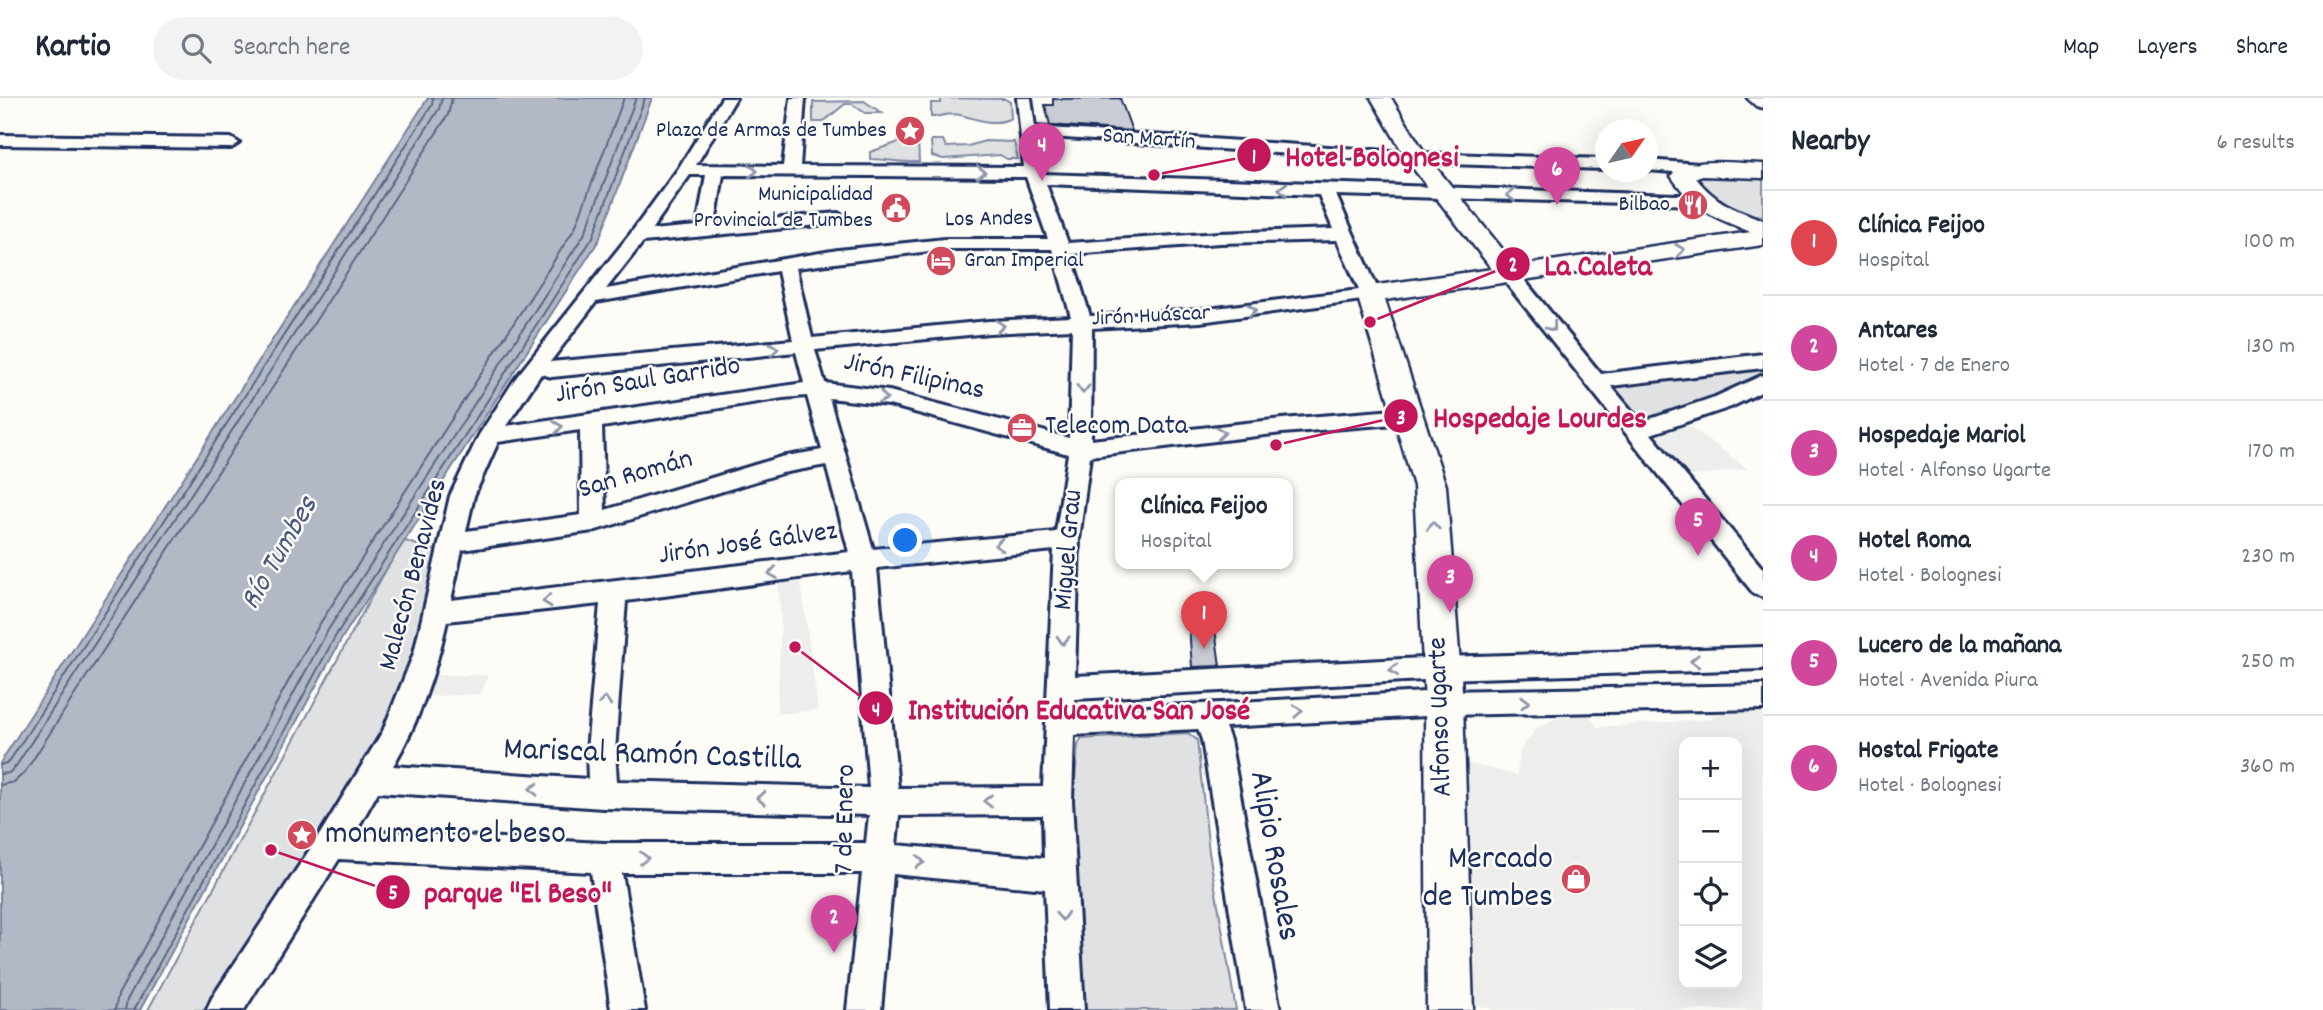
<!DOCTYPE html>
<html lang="en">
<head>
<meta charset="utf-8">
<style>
	body { margin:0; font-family:Dekko,sans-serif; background:#f2f2f3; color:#1f2937 }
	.controls { position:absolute; right:21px; bottom:21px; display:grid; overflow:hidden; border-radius:14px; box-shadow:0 7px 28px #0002 }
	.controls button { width:63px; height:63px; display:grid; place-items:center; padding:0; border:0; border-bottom:2px solid #e0e1e3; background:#fff; color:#1f2937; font:35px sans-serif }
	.compass { position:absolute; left:1595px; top:21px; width:63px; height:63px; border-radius:50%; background:#fff; box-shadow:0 7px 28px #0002; rotate:56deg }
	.you { position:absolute; left:906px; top:443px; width:24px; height:24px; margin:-18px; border:5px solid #fff; border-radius:50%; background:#1a73e8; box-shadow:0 0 0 10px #1a73e833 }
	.badge { display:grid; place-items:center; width:46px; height:46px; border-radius:50%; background:#d93025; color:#fff; font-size:23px; font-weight:700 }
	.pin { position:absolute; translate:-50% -58px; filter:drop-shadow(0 2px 4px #0008) }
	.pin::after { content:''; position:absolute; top:37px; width:24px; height:21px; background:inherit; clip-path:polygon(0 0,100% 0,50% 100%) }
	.popup { position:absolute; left:1115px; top:380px; width:178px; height:91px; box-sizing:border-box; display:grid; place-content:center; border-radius:14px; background:#fff; filter:drop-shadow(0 2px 5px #0005); font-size:23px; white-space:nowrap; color:#747a83 }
	.popup b { font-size:26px; color:#1f2937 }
	.popup::after { content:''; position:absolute; left:50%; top:100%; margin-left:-14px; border:14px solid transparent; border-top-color:#fff }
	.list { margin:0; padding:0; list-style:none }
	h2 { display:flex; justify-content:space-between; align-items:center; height:91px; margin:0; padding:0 28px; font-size:30px }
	h2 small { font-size:23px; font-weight:400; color:#747a83 }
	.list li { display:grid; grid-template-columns:46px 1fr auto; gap:21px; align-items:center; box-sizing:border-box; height:105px; padding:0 28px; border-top:2px solid #e0e1e3 }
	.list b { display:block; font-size:26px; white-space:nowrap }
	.list p { margin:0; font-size:23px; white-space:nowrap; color:#747a83 }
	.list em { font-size:23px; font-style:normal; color:#747a83 }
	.icon { flex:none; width:38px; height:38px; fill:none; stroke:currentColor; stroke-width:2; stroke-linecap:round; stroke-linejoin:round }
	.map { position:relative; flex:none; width:1763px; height:912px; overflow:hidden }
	header { display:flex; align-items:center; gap:42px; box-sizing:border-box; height:98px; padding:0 35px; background:#fff; border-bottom:2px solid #e0e1e3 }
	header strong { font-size:33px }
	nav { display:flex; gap:38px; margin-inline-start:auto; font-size:24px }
	.search { width:490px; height:63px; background:#f2f2f3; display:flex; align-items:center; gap:18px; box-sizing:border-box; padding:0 24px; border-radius:38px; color:#747a83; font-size:26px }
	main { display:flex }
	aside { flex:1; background:#fff }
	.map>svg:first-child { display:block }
</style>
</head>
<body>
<header>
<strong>Kartio</strong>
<div class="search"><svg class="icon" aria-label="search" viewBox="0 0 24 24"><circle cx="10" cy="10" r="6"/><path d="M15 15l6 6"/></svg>Search here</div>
<nav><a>Map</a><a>Layers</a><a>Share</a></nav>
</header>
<main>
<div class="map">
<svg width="1763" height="912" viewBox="0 0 1763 912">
	<rect width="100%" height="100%" fill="#fdfcf7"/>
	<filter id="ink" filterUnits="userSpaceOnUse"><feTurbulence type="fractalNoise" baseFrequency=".0143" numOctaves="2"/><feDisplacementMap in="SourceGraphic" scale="14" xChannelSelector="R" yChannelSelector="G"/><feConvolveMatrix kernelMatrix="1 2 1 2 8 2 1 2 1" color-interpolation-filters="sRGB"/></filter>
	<g filter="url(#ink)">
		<g fill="#edeeec" fill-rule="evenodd">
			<polygon points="1688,327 1748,371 1686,379 1653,339"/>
			<polygon points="801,484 818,612 777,616 781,523 778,485"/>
			<polygon points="428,577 488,577 481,596 419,599"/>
			<path d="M1763 603V912H1494L1468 904 1466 665 1517 677 1520 652 1536 631 1559 618 1587 615 1597 629 1713 621 1704 604ZM1684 644H1737V886H1684Z"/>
		</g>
		<g fill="#e0e1e3" stroke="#7e88a0" stroke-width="2">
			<path d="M941 0 1005 1 1010 4 1011 20C994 29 977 21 960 17 950 14 941 19 931 19V5H941Z"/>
			<polygon points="864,3 882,15 865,15 852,6 845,6 823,24 813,24 813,4"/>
			<path d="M918 42 919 64C902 65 888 61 870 61V54L902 43Z"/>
			<polygon points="931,42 943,42 946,49 968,48 985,43 1014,44 1018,61 1007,61 1000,57 943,61 932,58"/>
			<polygon points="1694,78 1763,78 1763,118 1734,115 1691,79"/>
			<polygon points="1763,271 1763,281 1643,325 1635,320 1610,286"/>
			<polygon points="402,442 443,455 407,591 209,912 148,912"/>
			<polygon points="1188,635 1197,642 1209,754 1236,912 1077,912 1068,766 1078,647 1081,641"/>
		</g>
		<polygon fill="#b3b8c5" stroke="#76819c" stroke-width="2" points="428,0 652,0 599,142 342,540 140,912 0,912 0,665"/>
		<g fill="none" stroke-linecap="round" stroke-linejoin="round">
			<g stroke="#586687" stroke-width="2">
				<polyline points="0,667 9,664 432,7 433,0"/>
				<polyline points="0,676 9,675 16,668 439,11 442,0"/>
				<polyline points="0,687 14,684 25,674 448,17 452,0"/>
				<polyline points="115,912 118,897 319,527 575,130 624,0"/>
				<polyline points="125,912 127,902 328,532 585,135 636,0"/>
				<polyline points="134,912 336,537 593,139 645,0"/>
			</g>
		</g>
		<g fill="#c9ccd3" stroke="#1b2f5e" stroke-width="2">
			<polygon points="1120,0 1132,33 1050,27 1045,7 1053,7 1053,1"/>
			<polygon points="1189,528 1215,531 1220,568 1192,569"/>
		</g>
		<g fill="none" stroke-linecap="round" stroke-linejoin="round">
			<g stroke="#1b2f5e" stroke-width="6">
				<g id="street">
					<path d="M722 0H736L696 67 783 68 791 0H805L800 68 1024 69 1017 0H1031L1035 29 1417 55 1605 61V71L1417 65 1037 38 1042 76 1707 98 1710 102 1707 106 1701 107 1336 97 1380 196 1377 200 1200 224 1092 230 1091 342 1282 321 1407 311 1415 313 1418 318 1415 323 1407 325 1282 335 1090 358 1079 442 1075 578 1442 559 1763 549V571L1442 581 1075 601 1074 613 1444 593 1763 587V611L1444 617 1225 629 1230 642 1280 912H1246L1202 642 1198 631 1074 637 1072 703 1084 912H1050L1045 791 893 776 881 912H847L862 775H622L645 912H611L591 774 339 761 244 912H207L212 900 320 736 383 633 414 555 450 398 479 337 515 281 631 135 678 71ZM690 77H706L697 128 651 132ZM723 77 1026 79 1048 141H945L838 152 606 191 643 144 838 125 847 120 838 115 715 126ZM1046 86 1319 97 1333 131 1220 135 1068 145ZM1337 142 1359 192 1200 212 1090 218 1071 156 1220 145ZM945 151H1052L1071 219 989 223 812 240 796 170ZM778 173 793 242 550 264 596 204ZM1072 231 1069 340 889 293 825 285 815 252 989 235ZM796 254 804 285 506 328 541 276 552 279ZM807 298 822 352 781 359 605 412 602 329 783 300ZM829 300 889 307 1068 356 1056 434 873 451ZM580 332 581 417 466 433 474 398 498 344ZM826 367 849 454 451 502 462 452 593 433 782 375ZM1054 452 1043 689 898 690 877 470ZM852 473 869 690 617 683 615 653 626 503ZM600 506 587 653 588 681 393 668C419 624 436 573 447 523ZM378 694 603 710 869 717 866 745H604L356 733ZM1043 717 1044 760 896 747 899 718Z"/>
					<polygon points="0,37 231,40 239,45 231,50 0,47"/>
					<polygon points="1647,62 1699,66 1707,71 1699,76 1647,72"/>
					<polygon points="1509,170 1516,172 1601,276 1763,256 1763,270 1611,288 1641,324 1715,299 1763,277 1763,293 1731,309 1651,336 1763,471 1763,499 1754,496 1502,180 1500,176 1502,172"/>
				</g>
			</g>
			<g stroke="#1b2f5e" stroke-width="5">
				<g id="secondary">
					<path d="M1371 0H1391L1426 57 1516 168 1751 134C1712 118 1696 114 1671 78 1685 57 1740 66 1763 66V80L1702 78 1696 80C1716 105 1734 111 1763 122V147L1385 202 1446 388 1463 605 1473 912H1427L1425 605 1414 388 1357 196 1361 191 1370 188 1492 171 1409 65Z"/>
					<polygon points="1747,0 1763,0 1763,10 1756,8"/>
				</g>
			</g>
			<use href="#street" fill="#fdfcf7" fill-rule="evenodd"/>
			<use href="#secondary" fill="#fdfcf7" fill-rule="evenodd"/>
		</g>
		<defs><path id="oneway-chevron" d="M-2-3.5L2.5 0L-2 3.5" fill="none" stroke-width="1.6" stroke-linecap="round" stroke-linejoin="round" transform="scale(1.75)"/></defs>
		<g stroke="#8c96aa">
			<use href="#oneway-chevron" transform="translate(753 73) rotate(1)"/>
			<use href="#oneway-chevron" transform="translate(981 74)"/>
			<use href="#oneway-chevron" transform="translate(1283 91) rotate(-178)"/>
			<use href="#oneway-chevron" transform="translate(1511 97) rotate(-179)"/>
			<use href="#oneway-chevron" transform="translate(1680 152) rotate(-8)"/>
			<use href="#oneway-chevron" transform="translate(1252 212) rotate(-7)"/>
			<use href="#oneway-chevron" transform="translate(1000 228) rotate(-4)"/>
			<use href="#oneway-chevron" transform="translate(1552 229) rotate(51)"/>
			<use href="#oneway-chevron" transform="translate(774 251) rotate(-6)"/>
			<use href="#oneway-chevron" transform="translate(1083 291) rotate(91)"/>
			<use href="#oneway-chevron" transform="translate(883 300) rotate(11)"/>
			<use href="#oneway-chevron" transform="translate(558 329) rotate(-9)"/>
			<use href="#oneway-chevron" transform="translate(1221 335) rotate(-6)"/>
			<use href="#oneway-chevron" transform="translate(1433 428) rotate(-94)"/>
			<use href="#oneway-chevron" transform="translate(999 447) rotate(175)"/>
			<use href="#oneway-chevron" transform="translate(773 475) rotate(172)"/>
			<use href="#oneway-chevron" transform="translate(547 503) rotate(174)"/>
			<use href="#oneway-chevron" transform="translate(1063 542) rotate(93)"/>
			<use href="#oneway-chevron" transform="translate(1695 563) rotate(178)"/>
			<use href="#oneway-chevron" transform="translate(1394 572) rotate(177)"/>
			<use href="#oneway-chevron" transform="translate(605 603) rotate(-86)"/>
			<use href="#oneway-chevron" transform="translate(1525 604) rotate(-1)"/>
			<use href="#oneway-chevron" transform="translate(1298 613) rotate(-3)"/>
			<use href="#oneway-chevron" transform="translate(534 691) rotate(-176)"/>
			<use href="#oneway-chevron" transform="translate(761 700) rotate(-178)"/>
			<use href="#oneway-chevron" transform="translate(988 703) rotate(180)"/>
			<use href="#oneway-chevron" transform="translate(644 760)"/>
			<use href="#oneway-chevron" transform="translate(920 764) rotate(5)"/>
			<use href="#oneway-chevron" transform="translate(1062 818) rotate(87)"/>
		</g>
	</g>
	<defs>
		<g id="sight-disc" transform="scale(1.575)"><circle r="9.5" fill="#d1495b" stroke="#fdfcf7"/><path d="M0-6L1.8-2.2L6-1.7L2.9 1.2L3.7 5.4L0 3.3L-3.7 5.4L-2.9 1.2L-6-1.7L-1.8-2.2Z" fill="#fff"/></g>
		<g id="restaurant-disc" transform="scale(1.575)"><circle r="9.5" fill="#d1495b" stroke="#fdfcf7"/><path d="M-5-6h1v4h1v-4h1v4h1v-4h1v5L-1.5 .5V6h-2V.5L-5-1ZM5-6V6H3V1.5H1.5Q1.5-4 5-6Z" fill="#fff"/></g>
		<g id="civic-disc" transform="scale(1.575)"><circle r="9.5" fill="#d1495b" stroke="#fdfcf7"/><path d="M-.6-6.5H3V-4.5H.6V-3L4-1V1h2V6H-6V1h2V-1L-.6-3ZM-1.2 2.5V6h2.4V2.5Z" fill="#fff"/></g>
		<g id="hotel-disc" transform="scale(1.575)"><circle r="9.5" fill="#d1495b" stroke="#fdfcf7"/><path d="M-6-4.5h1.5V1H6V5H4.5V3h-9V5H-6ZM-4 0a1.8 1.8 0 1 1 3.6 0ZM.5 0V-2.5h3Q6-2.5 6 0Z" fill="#fff"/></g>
		<g id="office-disc" transform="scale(1.575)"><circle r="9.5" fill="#d1495b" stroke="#fdfcf7"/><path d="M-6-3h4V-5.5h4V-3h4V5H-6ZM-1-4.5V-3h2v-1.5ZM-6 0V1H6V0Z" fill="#fff"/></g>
		<g id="shop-disc" transform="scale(1.575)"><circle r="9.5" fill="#d1495b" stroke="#fdfcf7"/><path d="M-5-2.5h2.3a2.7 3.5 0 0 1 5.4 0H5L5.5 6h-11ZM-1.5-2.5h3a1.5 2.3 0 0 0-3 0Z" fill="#fff"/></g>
	</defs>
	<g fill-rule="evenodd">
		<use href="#sight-disc" x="910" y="33"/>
		<use href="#restaurant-disc" x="1693" y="107"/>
		<use href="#civic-disc" x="896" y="110"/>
		<use href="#hotel-disc" x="941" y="163"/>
		<use href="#office-disc" x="1022" y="330"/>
		<use href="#sight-disc" x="302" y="737"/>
		<use href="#shop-disc" x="1576" y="781"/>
	</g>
	<g text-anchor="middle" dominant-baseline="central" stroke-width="5" stroke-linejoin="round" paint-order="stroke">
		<g font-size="23" fill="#1b2f5e" stroke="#fdfcf7" text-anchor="end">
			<text x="887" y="33">Plaza de Armas de Tumbes</text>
			<text x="873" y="97">Municipalidad<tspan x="873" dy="26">Provincial de Tumbes</tspan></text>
			<text x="1670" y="107">Bilbao</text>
			<text x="964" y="163" text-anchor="start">Gran Imperial</text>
		</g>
		<g font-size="23" fill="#1b2f5e" stroke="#fdfcf7">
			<text transform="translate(1149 42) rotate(4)">San Martín</text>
			<text transform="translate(989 122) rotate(-1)">Los Andes</text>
			<text transform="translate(1151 219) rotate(-3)">Jirón Huáscar</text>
		</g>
		<g font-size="28" fill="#1b2f5e" stroke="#fdfcf7">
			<text transform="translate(914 280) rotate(12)">Jirón Filipinas</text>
			<text transform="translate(648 284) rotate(-9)">Jirón Saul Garrido</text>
			<text transform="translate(636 378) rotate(-16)">San Román</text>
			<text transform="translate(748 447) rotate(-8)">Jirón José Gálvez</text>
			<text transform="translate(1070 452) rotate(-85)">Miguel Grau</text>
			<text transform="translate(415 477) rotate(-75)">Malecón Benavides</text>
			<text transform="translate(1442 619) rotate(-92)">Alfonso Ugarte</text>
			<text transform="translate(847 721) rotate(-89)">7 de Enero</text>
		</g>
		<g font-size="28" fill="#1b2f5e" stroke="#fdfcf7" text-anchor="start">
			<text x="1045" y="330">Telecom Data</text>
		</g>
		<g font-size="30" font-style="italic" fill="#49587d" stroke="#fdfcf7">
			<text transform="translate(281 456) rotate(-60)">Río Tumbes</text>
		</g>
		<g font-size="33" fill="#1b2f5e" stroke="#fdfcf7">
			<text transform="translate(652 658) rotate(2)">Mariscal Ramón Castilla</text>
			<text transform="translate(1273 758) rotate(80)">Alipio Rosales</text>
		</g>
		<g font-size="33" fill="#1b2f5e" stroke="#fdfcf7" text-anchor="start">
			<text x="325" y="737">monumento el beso</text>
			<text x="1553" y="762" text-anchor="end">Mercado<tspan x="1553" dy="38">de Tumbes</tspan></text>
		</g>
	</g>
	<path fill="none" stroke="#c2185b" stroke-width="2.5" d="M1154 77L1254 57M1370 224L1513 166M1276 347L1401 318M795 549L876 610M271 752L393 794"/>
	<g fill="#c2185b" stroke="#fdfcf7" stroke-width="2.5">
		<circle cx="1154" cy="77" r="7"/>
		<circle cx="1370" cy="224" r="7"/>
		<circle cx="1276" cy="347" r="7"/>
		<circle cx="795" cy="549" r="7"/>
		<circle cx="271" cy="752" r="7"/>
		<circle cx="1254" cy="57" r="18"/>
		<circle cx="1513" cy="166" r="18"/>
		<circle cx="1401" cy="318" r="18"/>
		<circle cx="876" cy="610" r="18"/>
		<circle cx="393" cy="794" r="18"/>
	</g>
	<g font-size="21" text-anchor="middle" font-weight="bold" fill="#fff">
		<text x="1254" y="65">1</text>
		<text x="1513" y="173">2</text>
		<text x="1401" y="326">3</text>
		<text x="876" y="618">4</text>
		<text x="393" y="801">5</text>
	</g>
	<g font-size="30" text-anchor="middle" font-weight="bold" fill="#c2185b" stroke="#fdfcf7" stroke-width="5" stroke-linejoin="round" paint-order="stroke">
		<text x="1372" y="68">Hotel Bolognesi</text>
		<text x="1598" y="177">La Caleta</text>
		<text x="1540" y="329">Hospedaje Lourdes</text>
		<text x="1079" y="621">Institución Educativa San José</text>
		<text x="518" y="804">parque "El Beso"</text>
	</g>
</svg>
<div class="controls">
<button>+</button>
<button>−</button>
<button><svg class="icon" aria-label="locate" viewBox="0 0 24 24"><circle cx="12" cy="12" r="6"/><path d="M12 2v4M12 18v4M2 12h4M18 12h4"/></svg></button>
<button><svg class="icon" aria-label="layers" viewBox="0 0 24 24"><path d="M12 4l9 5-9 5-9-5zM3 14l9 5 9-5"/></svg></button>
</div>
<svg class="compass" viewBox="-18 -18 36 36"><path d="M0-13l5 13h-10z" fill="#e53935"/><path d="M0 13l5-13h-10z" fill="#747a83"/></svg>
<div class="you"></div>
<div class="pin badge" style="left:1204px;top:551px;background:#e0444e">1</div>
<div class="popup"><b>Clínica Feijoo</b>Hospital</div>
<div class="pin badge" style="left:834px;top:855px;background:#d1479c">2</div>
<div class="pin badge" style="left:1450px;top:515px;background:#d1479c">3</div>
<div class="pin badge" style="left:1042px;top:83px;background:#d1479c">4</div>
<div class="pin badge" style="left:1698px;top:458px;background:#d1479c">5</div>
<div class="pin badge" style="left:1557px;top:107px;background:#d1479c">6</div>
</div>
<aside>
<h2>Nearby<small>6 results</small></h2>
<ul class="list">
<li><span class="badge" style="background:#e0444e">1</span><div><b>Clínica Feijoo</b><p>Hospital</p></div><em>100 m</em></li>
<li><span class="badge" style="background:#d1479c">2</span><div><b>Antares</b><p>Hotel · 7 de Enero</p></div><em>130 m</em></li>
<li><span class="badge" style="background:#d1479c">3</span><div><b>Hospedaje Mariol</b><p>Hotel · Alfonso Ugarte</p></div><em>170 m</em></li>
<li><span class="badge" style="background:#d1479c">4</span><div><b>Hotel Roma</b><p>Hotel · Bolognesi</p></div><em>230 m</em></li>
<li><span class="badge" style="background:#d1479c">5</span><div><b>Lucero de la mañana</b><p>Hotel · Avenida Piura</p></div><em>250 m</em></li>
<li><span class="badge" style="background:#d1479c">6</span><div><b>Hostal Frigate</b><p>Hotel · Bolognesi</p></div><em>360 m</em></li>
</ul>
</aside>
</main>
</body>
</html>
